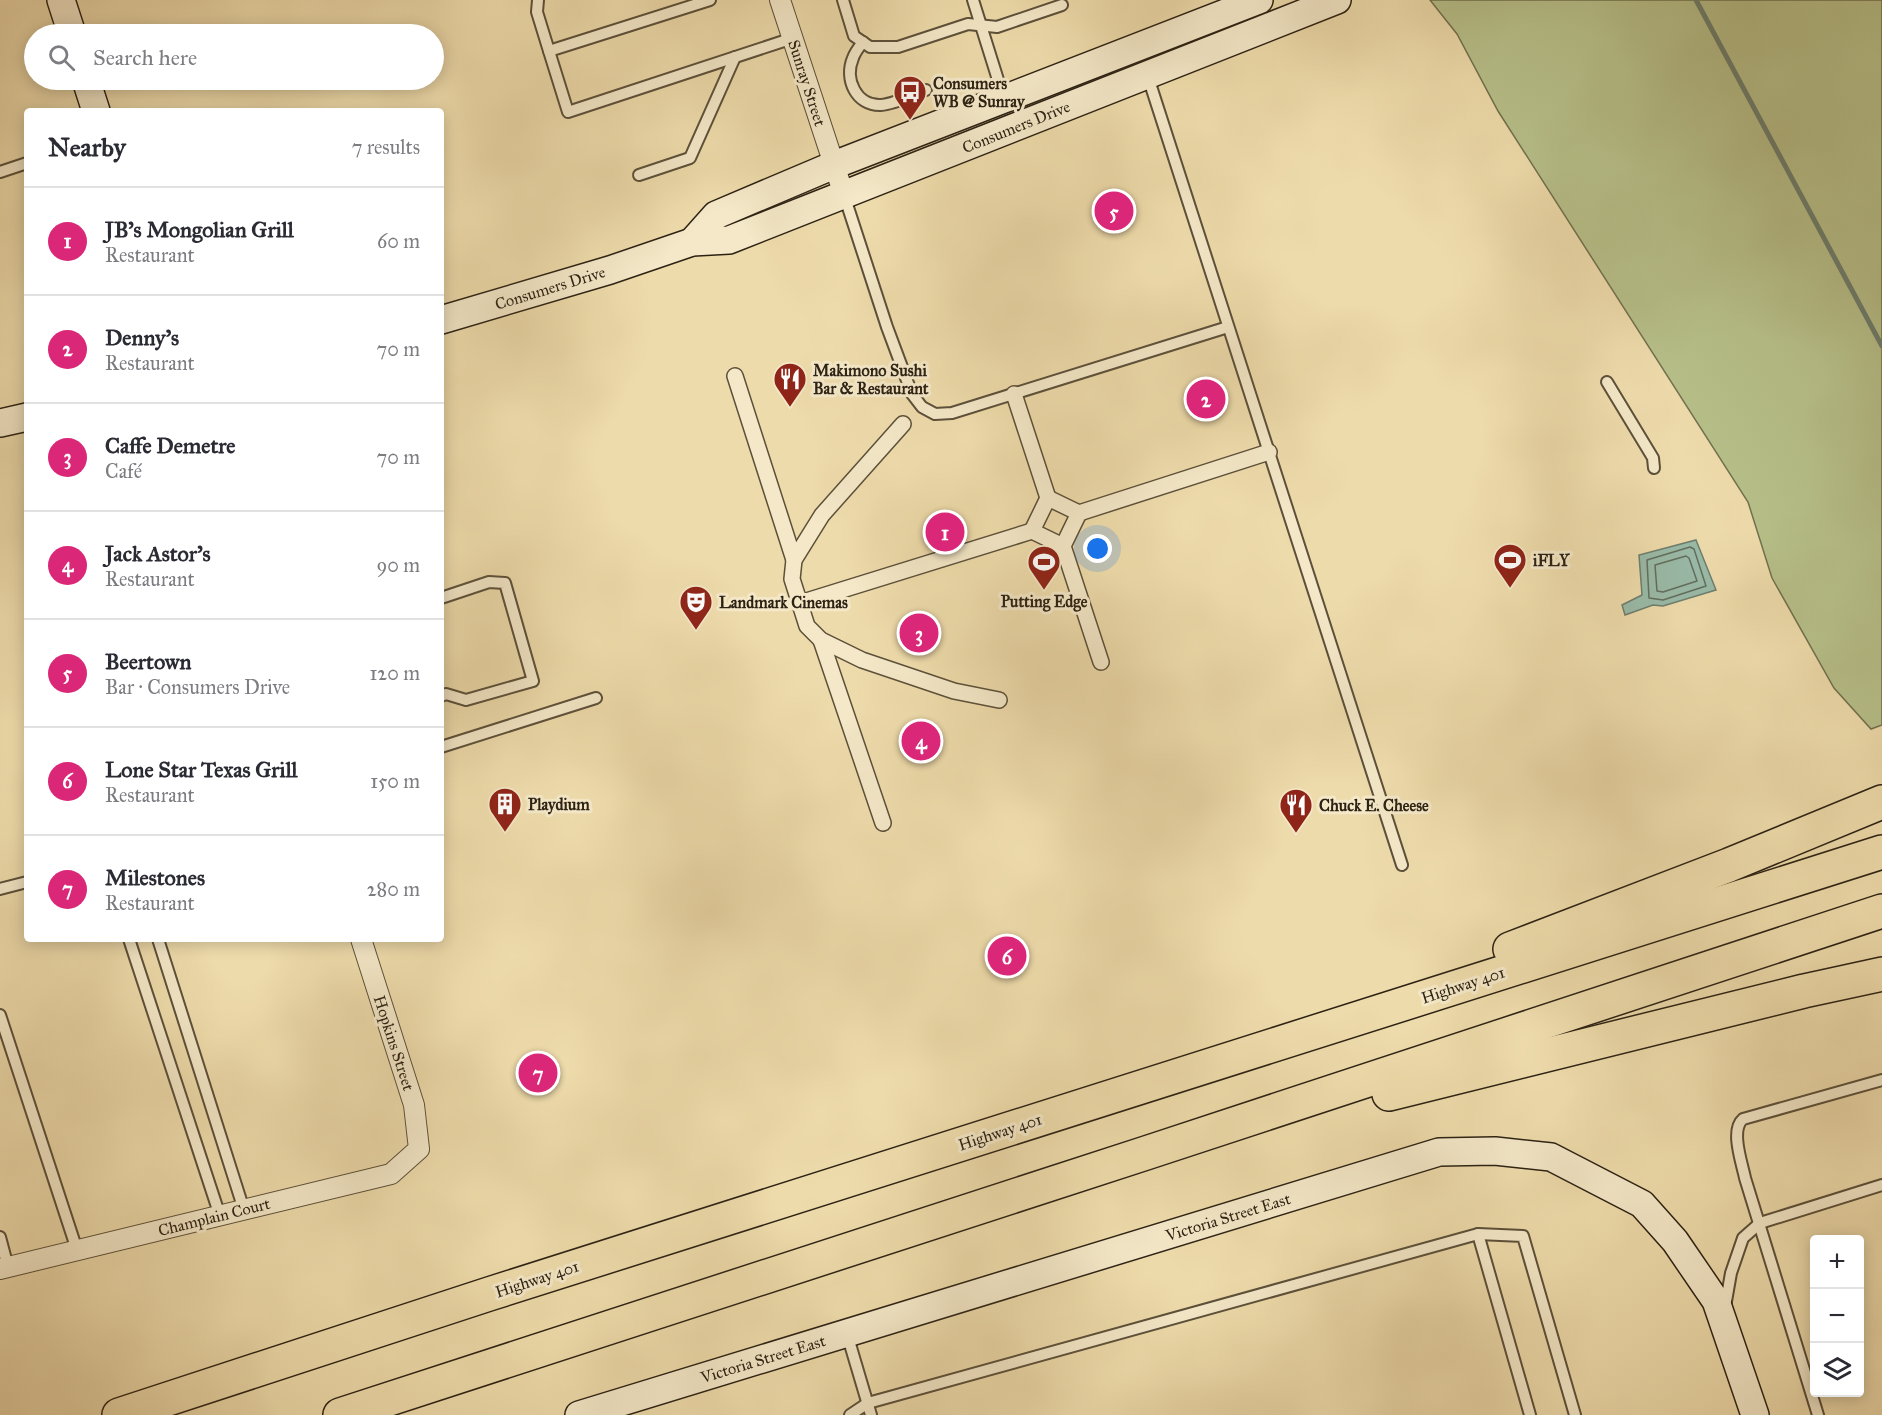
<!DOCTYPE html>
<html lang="en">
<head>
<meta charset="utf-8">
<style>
	body { margin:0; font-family:"IM FELL Great Primer",serif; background:#f2f2f3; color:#2b2b33 }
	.controls { position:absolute; right:18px; bottom:18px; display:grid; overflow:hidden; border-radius:6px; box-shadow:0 3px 15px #0003 }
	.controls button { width:54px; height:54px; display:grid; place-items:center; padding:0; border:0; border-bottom:2px solid #e1e1e2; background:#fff; color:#2b2b33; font:30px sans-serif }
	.you { position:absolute; left:1098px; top:549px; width:21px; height:21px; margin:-15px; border:4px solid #fff; border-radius:50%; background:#1a73e8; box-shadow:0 0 0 9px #1a73e833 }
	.badge { display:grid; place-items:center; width:39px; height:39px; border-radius:50%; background:#db2777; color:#fff; font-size:20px; font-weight:700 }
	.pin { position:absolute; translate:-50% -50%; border:3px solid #fff; box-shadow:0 2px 6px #0006 }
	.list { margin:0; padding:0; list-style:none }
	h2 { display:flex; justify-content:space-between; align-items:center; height:78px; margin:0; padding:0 24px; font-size:26px }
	h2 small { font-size:20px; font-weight:400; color:#7c7c81 }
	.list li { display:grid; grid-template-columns:39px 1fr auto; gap:18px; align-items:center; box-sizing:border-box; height:108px; padding:0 24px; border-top:2px solid #e1e1e2 }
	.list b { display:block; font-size:22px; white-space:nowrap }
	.list p { margin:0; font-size:20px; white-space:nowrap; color:#7c7c81 }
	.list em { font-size:20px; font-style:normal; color:#7c7c81 }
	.icon { flex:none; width:33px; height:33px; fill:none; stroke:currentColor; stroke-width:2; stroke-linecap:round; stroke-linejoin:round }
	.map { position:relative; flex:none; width:1882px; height:1415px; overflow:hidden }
	.search { position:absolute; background:#fff; box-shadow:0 3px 15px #0003; left:24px; top:24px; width:420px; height:66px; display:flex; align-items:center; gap:15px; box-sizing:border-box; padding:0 21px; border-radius:33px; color:#7c7c81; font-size:22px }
	.panel { position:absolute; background:#fff; box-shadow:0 3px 15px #0003; left:24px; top:108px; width:420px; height:834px; border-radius:6px }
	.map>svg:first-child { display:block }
</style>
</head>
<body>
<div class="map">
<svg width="1882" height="1415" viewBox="0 0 1882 1415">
	<rect width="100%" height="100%" fill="#eedbab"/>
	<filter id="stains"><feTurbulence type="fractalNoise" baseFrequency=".00333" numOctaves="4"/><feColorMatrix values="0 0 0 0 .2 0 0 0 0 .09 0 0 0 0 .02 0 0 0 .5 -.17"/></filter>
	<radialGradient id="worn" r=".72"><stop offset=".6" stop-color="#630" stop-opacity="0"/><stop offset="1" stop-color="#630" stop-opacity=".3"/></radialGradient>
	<polygon fill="#b7c08a" stroke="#72714f" stroke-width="1.5" points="1430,0 1882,0 1882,725 1871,729 1834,688 1772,578 1748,502 1498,111 1457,34"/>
	<polygon fill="#99bba9" stroke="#6d7e6d" stroke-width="1.5" points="1696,540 1716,590 1663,606 1653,605 1625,615 1622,605 1642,595 1639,555"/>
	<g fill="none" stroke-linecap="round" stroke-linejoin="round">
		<g stroke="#626e5e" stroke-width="1.5">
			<polygon points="1690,547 1694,549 1706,586 1663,600 1649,598 1647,560"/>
			<polygon points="1686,556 1689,558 1697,581 1663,592 1657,591 1655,565"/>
		</g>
		<polyline stroke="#6d7e6d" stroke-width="5" points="1696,0 1882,346"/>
		<g stroke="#5c503a" stroke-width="14">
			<g id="service">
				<polyline points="538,0 537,12 549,51 710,0"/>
				<polyline points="843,0 854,36 870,47 898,47 968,24 997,27 1062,5"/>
				<polyline points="973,0 1004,99"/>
				<path d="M863 42C859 47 855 52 853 58 844 79 856 106 881 105 895 104 912 95 926 90"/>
				<polyline points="549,51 568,112 793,38"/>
				<polyline points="1148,77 1402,865"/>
				<polyline points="0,172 27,163"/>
				<polyline points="639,175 690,158 735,57"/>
				<polyline points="844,195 887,327 912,394 922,407 935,414 952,413 1228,327"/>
				<polyline points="1607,382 1653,458 1654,468"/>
				<polyline points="441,598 489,582 505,583 533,681 466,700 446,694 441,696"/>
				<polyline points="441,747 596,698"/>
				<polyline points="0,889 27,882"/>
				<polyline points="129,939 220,1216"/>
				<polyline points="158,939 244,1210"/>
				<polyline points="0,1015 77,1250"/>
				<polyline points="1478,1234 1530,1415"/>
				<polyline points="0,1237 8,1267"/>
				<polyline points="1725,1307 1731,1273 1743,1238 1760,1223 1882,1185"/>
				<polyline points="847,1334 871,1415"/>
				<polyline points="850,1415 868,1403 1478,1234 1523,1236 1575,1415"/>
				<path d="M1818 1415 1745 1178C1742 1163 1730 1130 1743 1119L1882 1080"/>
			</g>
		</g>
		<g stroke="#5c503a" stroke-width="18">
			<g id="pedestrian">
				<polyline points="735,376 794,560"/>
				<polyline points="1014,394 1048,498"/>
				<polyline points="903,424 822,515 794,560 792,579 807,626 821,640 862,660 954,691 999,700"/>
				<polyline points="1079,513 1269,452"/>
				<polyline points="1063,546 1032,531 1048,498 1079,513 1063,546 1101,662"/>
				<polyline points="800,603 1032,531"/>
				<polyline points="821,640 883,823"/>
			</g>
		</g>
		<g stroke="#5c503a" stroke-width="22">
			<g id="minor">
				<polyline points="780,0 844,195"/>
				<polyline points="0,1269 391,1174 419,1149 414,1105 361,939"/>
			</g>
		</g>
		<g stroke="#2c2214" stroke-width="30">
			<g id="secondary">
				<polyline points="61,0 72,34"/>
				<polyline points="86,80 96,111"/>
				<polyline points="692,242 716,215 834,165 1259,0"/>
				<polyline points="441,320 610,270 692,242 729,240 1337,0"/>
				<polyline points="0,423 27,417"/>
				<polyline points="579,1415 1439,1152 1495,1151 1551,1157 1642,1204 1675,1241 1716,1301 1755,1415"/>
			</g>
		</g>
		<g stroke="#2c2214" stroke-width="36">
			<g id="motorway">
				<polyline points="1510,949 1729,865 1882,802"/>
				<polyline points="1389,1094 1804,991 1882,974"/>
				<polyline points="119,1415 489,1294 1882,852"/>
				<polyline points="340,1415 1146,1153 1882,911"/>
			</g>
		</g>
		<use href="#service" stroke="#f4e8c8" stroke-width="10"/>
		<use href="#pedestrian" stroke="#f4e8c8" stroke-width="15"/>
		<use href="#minor" stroke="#f4e8c8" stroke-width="20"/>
		<use href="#secondary" stroke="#f4e8c8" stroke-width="27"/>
		<use href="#motorway" stroke="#eedbab" stroke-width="33"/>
	</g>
	<defs>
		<g id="bus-pin" transform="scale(1.725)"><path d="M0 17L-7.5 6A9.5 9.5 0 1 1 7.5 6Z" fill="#8f2418" stroke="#f4e8c8"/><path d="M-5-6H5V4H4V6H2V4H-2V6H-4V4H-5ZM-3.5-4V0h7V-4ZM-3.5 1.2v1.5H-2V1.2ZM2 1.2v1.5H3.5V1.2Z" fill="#fff"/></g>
		<g id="restaurant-pin" transform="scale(1.725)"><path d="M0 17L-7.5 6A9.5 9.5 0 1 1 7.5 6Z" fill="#8f2418" stroke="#f4e8c8"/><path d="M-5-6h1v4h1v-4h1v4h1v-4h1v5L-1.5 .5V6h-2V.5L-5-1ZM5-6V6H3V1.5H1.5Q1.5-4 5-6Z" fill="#fff"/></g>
		<g id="stadium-pin" transform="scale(1.725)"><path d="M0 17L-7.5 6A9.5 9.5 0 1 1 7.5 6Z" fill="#8f2418" stroke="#f4e8c8"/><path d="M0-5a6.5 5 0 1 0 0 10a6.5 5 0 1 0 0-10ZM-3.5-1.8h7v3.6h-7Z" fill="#fff"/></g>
		<g id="theatre-pin" transform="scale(1.725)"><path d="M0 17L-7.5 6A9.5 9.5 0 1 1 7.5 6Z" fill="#8f2418" stroke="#f4e8c8"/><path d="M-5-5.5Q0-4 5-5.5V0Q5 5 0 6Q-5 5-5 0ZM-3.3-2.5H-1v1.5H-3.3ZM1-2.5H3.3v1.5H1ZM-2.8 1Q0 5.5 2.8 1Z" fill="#fff"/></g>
		<g id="building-pin" transform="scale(1.725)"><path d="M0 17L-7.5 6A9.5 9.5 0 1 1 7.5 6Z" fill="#8f2418" stroke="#f4e8c8"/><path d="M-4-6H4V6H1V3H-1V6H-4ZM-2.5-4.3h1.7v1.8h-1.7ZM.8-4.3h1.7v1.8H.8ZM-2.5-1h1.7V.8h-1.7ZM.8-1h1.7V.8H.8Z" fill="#fff"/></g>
	</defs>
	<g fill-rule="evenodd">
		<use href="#bus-pin" x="910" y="92"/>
		<use href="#restaurant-pin" x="790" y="379"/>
		<use href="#stadium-pin" x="1510" y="560"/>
		<use href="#stadium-pin" x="1044" y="562"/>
		<use href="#theatre-pin" x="696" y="602"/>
		<use href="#building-pin" x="505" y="804"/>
		<use href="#restaurant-pin" x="1296" y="805"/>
	</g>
	<g text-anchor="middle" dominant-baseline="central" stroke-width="6" stroke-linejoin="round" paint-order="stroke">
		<g font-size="16" fill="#2c2214" stroke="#f4e8c8">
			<text transform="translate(807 83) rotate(72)">Sunray Street</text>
			<text transform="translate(1016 127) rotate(-22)">Consumers Drive</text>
			<text transform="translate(550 288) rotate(-17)">Consumers Drive</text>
			<text transform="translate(1463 985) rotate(-18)">Highway 401</text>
			<text transform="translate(394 1043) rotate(72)">Hopkins Street</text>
			<text transform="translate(1000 1132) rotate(-18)">Highway 401</text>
			<text transform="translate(214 1217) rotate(-14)">Champlain Court</text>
			<text transform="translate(1228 1217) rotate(-17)">Victoria Street East</text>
			<text transform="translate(537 1279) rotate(-18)">Highway 401</text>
			<text transform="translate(763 1359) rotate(-17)">Victoria Street East</text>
		</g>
		<g font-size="16" font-weight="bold" fill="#2c2214" stroke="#f4e8c8" text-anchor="start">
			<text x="933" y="83">Consumers<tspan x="933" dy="18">WB @ Sunray</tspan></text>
			<text x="813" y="370">Makimono Sushi<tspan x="813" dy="18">Bar &amp; Restaurant</tspan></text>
			<text x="1533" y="560">iFLY</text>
			<text x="1044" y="601" text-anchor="middle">Putting Edge</text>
			<text x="719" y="602">Landmark Cinemas</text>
			<text x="528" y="804">Playdium</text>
			<text x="1319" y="805">Chuck E. Cheese</text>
		</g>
	</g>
	<rect width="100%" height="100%" filter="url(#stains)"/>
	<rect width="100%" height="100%" fill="url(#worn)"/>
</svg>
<div class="controls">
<button>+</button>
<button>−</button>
<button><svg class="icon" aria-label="layers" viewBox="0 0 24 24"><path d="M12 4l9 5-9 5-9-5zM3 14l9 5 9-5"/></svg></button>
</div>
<div class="you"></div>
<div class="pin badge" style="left:945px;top:532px">1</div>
<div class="pin badge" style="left:1206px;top:399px">2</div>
<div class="pin badge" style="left:919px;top:633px">3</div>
<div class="pin badge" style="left:921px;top:741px">4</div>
<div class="pin badge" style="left:1114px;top:211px">5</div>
<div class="pin badge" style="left:1007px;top:956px">6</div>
<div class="pin badge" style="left:538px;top:1073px">7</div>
<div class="search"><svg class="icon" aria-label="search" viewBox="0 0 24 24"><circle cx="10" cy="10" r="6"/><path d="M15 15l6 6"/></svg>Search here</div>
<section class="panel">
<h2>Nearby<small>7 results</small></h2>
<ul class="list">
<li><span class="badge">1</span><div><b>JB's Mongolian Grill</b><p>Restaurant</p></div><em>60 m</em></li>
<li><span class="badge">2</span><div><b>Denny's</b><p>Restaurant</p></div><em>70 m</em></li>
<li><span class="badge">3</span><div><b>Caffe Demetre</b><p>Café</p></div><em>70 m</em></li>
<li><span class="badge">4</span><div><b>Jack Astor's</b><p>Restaurant</p></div><em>90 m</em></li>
<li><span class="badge">5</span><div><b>Beertown</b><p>Bar · Consumers Drive</p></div><em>120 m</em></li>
<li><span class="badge">6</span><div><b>Lone Star Texas Grill</b><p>Restaurant</p></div><em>150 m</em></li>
<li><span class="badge">7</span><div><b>Milestones</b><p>Restaurant</p></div><em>280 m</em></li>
</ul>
</section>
</div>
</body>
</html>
